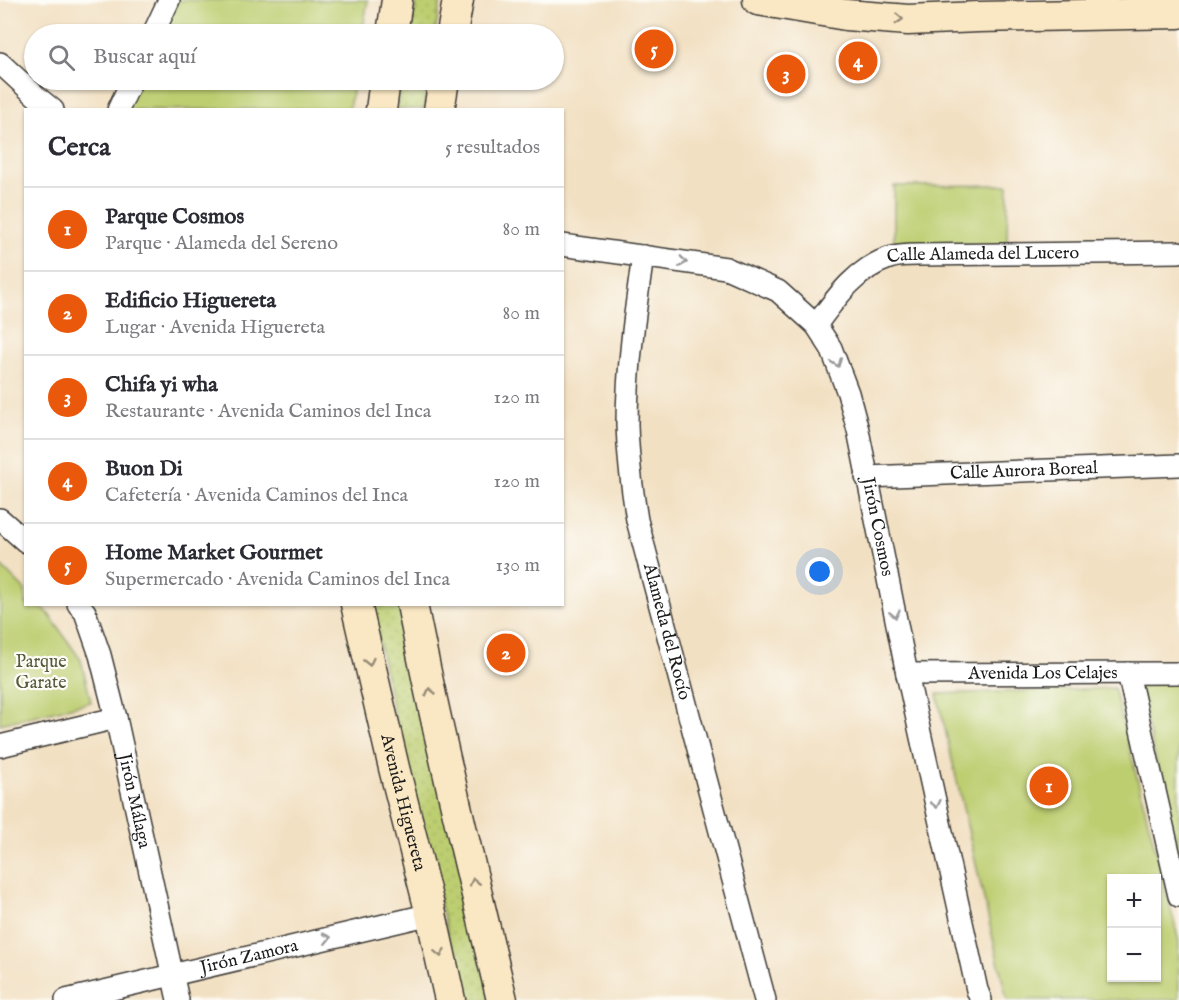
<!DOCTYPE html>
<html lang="es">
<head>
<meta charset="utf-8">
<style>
	body { margin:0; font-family:"IM FELL English",serif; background:#f2f2f3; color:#2b2b33 }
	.controls { position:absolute; right:18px; bottom:18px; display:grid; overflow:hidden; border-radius:0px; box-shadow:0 2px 4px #0004 }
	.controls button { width:54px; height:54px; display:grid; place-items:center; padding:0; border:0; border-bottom:2px solid #e1e1e2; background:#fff; color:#2b2b33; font:30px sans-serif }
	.you { position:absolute; left:820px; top:572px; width:21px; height:21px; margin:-15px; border:4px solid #fff; border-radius:50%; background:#1a73e8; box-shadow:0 0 0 9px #1a73e833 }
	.badge { display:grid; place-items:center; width:39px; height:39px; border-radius:50%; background:#ea580c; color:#fff; font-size:20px; font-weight:700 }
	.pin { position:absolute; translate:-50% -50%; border:3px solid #fff; box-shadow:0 2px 6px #0006 }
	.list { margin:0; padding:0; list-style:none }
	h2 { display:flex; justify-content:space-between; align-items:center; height:78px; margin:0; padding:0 24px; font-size:26px }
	h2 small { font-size:20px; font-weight:400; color:#7c7c81 }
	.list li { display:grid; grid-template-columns:39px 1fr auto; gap:18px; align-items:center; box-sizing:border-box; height:84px; padding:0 24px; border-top:2px solid #e1e1e2 }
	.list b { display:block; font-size:22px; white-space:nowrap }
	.list p { margin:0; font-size:20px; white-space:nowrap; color:#7c7c81 }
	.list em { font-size:20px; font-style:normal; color:#7c7c81 }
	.icon { flex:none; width:33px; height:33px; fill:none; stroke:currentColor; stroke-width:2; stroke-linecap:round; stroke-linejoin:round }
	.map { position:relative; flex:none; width:1179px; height:1000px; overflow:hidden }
	.search { position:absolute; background:#fff; box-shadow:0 2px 4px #0004; left:24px; top:24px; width:540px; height:66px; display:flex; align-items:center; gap:15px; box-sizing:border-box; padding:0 21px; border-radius:33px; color:#7c7c81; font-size:22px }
	.panel { position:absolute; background:#fff; box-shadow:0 2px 4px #0004; left:24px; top:108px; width:540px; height:498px; border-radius:0px }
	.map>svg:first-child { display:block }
</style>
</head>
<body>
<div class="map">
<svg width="1179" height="1000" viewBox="0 0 1179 1000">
	<defs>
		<pattern id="grass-dots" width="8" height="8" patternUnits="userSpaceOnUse" patternTransform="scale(1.5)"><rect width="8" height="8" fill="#bdce71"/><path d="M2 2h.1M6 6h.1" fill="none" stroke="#a2b061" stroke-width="1.8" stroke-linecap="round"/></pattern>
	</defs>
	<rect width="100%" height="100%" fill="#fdfcf7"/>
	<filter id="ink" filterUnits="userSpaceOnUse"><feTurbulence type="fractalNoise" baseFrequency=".0167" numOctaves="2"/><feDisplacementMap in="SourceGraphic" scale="12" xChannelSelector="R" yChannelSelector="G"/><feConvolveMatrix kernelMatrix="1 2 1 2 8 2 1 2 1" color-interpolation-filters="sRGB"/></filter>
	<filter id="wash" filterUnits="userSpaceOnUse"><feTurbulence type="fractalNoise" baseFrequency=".008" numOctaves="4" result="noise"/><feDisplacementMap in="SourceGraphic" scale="24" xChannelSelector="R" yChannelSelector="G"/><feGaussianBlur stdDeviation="1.35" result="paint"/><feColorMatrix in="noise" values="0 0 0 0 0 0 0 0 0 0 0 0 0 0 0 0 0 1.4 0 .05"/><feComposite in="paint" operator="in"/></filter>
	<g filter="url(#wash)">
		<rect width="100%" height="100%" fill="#f2e0c2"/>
		<g fill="url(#grass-dots)" stroke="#6c7546" stroke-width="1.5">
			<polygon points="417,0 441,0 435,34 410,34"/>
			<polygon points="402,80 428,80 424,109 397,109"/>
			<polygon points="371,605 403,605 492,1000 464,1000 394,715"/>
		</g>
		<g fill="#bdce71" stroke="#6c7546" stroke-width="1.5" fill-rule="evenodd">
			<polygon points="174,0 368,0 362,34 158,34"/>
			<polygon points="137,80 354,80 349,109 124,110"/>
			<polygon points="1008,185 1007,244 894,244 894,186"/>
			<polygon points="0,565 25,590 26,604 40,605 48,613 81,660 91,702 0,724"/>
			<polygon points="1142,679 1179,679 1179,859 1138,685"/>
			<path d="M1114 688 1179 941V1000H1007L937 694ZM1112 878H1156V978H1112Z"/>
		</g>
	</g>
	<g filter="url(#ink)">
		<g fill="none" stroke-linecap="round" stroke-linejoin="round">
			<g stroke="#3c3935" stroke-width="24">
				<g id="street">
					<polyline points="153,34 169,0"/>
					<polyline points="0,63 37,97 53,110"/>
					<polyline points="118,110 132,80"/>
					<path id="s1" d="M562 245 726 268 778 291 816 325 831 348 848 393 858 430 907 674 977 990 981 1000"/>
					<path id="s2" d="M643 256C635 312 627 368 627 425 628 457 632 489 637 520L765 1000"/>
					<path id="s3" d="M816 325C836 298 856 269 889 258 898 255 909 255 918 255L1179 252"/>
					<path id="s4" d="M866 477 1179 465"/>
					<polyline points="0,519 26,542"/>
					<path id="s5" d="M78 604 85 612 100 655 116 718 178 1000"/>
					<polyline points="1128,673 1179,896"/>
					<path id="s6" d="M907 674 1179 673"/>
					<polyline points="0,746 116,718"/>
					<path id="s7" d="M66 1000 431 914"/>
				</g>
			</g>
			<g stroke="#3c3935" stroke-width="33">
				<g id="secondary">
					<polyline points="758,0 846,15 908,20 978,17 1179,13"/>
					<polyline points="392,34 397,0"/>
					<polyline points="452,34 458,0"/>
					<polyline points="381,110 385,80"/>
					<polyline points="439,110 444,80"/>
					<path id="s8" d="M356 604 394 768 431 914 450 1000"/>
					<path d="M412 604C438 737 471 868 502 1000"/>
				</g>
			</g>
			<use href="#street" stroke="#fff" stroke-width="21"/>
			<use href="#secondary" stroke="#fae7c3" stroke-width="30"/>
		</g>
		<defs><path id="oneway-chevron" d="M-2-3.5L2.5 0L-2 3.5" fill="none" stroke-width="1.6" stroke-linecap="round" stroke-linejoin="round" transform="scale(1.5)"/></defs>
		<g stroke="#968c78">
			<use href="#oneway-chevron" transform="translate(899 19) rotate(3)"/>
			<use href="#oneway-chevron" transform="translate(369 662) rotate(77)"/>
			<use href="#oneway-chevron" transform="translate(430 692) rotate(-103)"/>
			<use href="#oneway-chevron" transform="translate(474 882) rotate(-103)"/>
			<use href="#oneway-chevron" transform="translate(440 953) rotate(78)"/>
		</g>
		<g stroke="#999">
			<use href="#oneway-chevron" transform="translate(683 262) rotate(8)"/>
			<use href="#oneway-chevron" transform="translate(837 363) rotate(70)"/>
			<use href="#oneway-chevron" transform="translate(895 614) rotate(78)"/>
			<use href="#oneway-chevron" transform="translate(936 804) rotate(78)"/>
			<use href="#oneway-chevron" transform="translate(327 938) rotate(-13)"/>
		</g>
	</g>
	<g text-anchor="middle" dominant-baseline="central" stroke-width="4.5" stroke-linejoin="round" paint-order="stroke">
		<g font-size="18" fill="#1c1c1c" stroke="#fdfcf7">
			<text stroke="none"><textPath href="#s3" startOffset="195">Calle Alameda del Lucero</textPath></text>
			<text stroke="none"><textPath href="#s4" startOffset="158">Calle Aurora Boreal</textPath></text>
			<text stroke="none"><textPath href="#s1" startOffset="486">Jirón Cosmos</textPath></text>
			<text stroke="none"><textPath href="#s2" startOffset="381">Alameda del Rocío</textPath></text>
			<text stroke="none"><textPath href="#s6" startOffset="136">Avenida Los Celajes</textPath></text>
			<text stroke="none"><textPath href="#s5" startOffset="206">Jirón Málaga</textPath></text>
			<text stroke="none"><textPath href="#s8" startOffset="204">Avenida Higuereta</textPath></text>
			<text stroke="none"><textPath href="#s7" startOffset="188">Jirón Zamora</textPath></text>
		</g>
		<g font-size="18" fill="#545a3a" stroke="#fdfcf7">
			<text x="41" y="662">Parque<tspan x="41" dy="21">Garate</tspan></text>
		</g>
	</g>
</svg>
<div class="controls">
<button>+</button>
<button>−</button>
</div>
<div class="you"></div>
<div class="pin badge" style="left:1049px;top:786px">1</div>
<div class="pin badge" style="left:506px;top:653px">2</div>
<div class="pin badge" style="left:786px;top:74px">3</div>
<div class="pin badge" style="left:858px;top:61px">4</div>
<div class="pin badge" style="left:654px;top:49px">5</div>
<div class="search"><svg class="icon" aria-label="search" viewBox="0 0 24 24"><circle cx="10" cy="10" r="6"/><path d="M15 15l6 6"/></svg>Buscar aquí</div>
<section class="panel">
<h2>Cerca<small>5 resultados</small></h2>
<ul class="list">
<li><span class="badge">1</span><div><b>Parque Cosmos</b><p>Parque · Alameda del Sereno</p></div><em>80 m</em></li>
<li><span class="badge">2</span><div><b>Edificio Higuereta</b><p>Lugar · Avenida Higuereta</p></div><em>80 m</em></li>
<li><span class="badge">3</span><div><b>Chifa yi wha</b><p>Restaurante · Avenida Caminos del Inca</p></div><em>120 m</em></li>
<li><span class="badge">4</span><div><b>Buon Di</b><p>Cafetería · Avenida Caminos del Inca</p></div><em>120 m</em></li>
<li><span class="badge">5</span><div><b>Home Market Gourmet</b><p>Supermercado · Avenida Caminos del Inca</p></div><em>130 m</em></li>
</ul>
</section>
</div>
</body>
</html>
